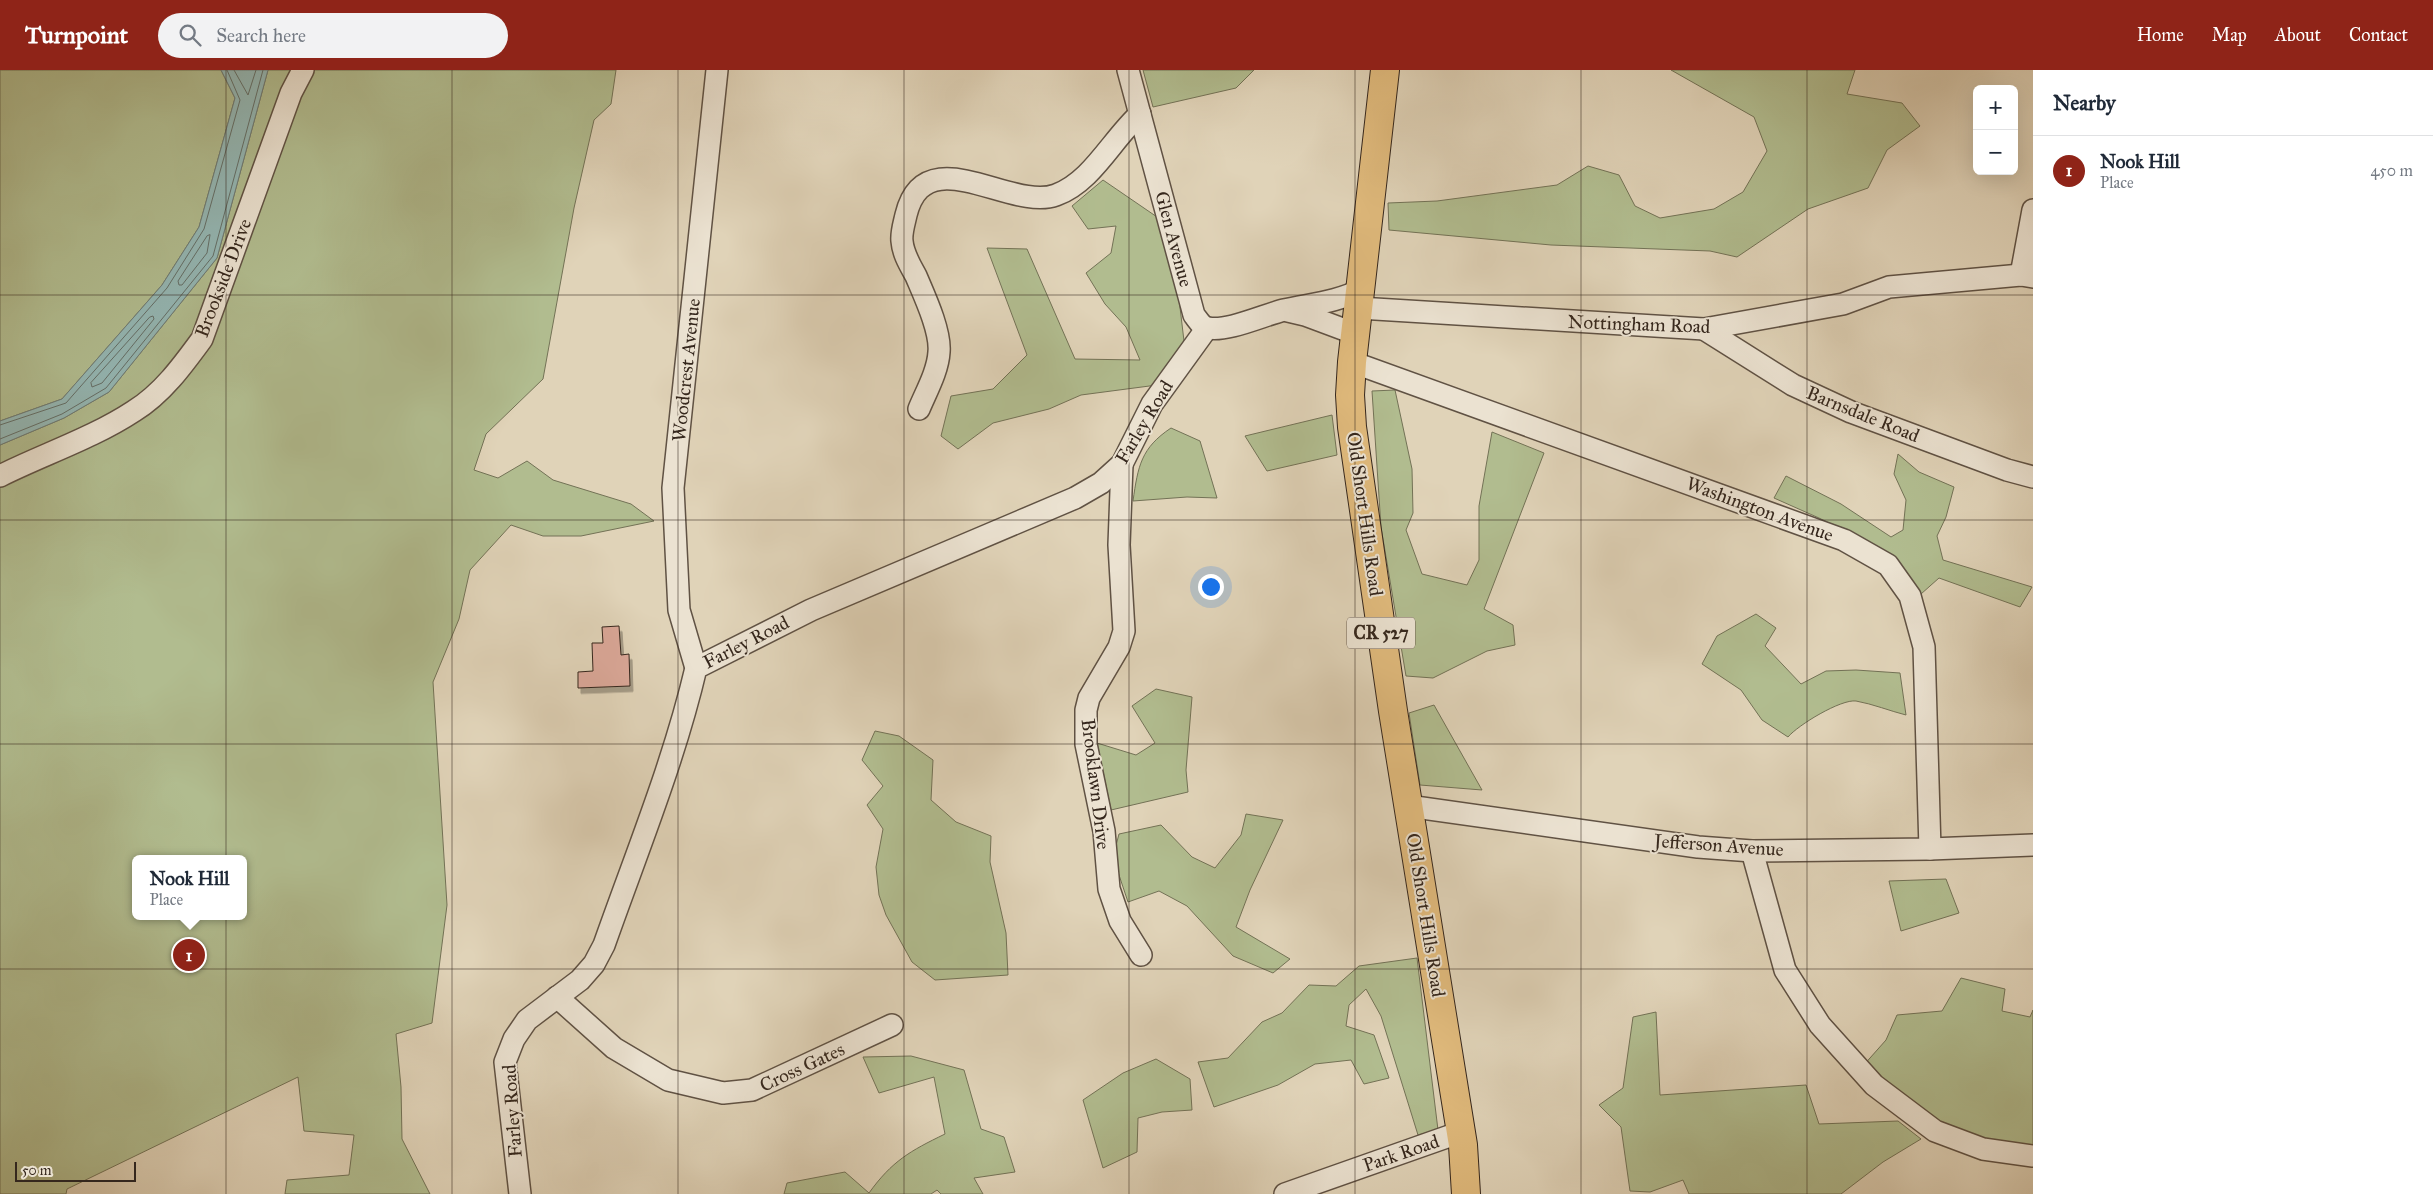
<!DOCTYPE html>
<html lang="en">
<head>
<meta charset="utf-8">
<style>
	body { margin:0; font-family:"IM FELL Great Primer",serif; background:#f2f2f3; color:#1f2937 }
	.controls { position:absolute; right:15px; top:15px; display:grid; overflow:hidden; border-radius:8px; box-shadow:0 5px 20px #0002 }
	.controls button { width:45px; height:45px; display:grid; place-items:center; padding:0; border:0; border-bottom:1px solid #e0e1e3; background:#fff; color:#1f2937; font:25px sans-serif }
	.scale { position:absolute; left:15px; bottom:12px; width:121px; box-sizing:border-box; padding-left:5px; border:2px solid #35271d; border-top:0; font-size:14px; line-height:18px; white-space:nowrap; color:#35271d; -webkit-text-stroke:4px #ebe2d1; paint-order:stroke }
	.you { position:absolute; left:1210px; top:516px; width:18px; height:18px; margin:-12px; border:4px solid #fff; border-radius:50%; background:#1a73e8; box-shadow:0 0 0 8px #1a73e833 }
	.badge { display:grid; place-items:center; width:32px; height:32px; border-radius:50%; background:#8f2418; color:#fff; font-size:16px; font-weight:700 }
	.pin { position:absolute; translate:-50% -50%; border:2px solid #fff; box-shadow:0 1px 5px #0006 }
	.popup { position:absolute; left:132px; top:785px; width:115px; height:65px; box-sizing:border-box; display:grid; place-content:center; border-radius:8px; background:#fff; filter:drop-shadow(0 1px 4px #0005); font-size:16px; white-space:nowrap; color:#747a83 }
	.popup b { font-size:19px; color:#1f2937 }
	.popup::after { content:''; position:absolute; left:50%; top:100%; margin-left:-10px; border:10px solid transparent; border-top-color:#fff }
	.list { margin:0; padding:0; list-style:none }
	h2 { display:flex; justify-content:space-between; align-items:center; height:65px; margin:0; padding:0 20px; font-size:21px }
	h2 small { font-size:16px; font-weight:400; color:#747a83 }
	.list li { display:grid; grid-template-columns:32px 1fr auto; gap:15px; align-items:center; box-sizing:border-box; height:70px; padding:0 20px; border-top:1px solid #e0e1e3 }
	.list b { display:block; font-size:19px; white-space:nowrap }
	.list p { margin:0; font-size:16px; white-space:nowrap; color:#747a83 }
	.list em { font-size:16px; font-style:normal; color:#747a83 }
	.icon { flex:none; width:28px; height:28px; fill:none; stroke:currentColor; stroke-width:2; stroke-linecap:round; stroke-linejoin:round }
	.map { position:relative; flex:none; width:2033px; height:1124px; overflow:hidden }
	header { display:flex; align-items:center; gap:30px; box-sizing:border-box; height:70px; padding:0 25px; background:#8f2418; color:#fff }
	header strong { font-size:24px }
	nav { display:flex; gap:28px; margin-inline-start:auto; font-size:18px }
	.search { width:350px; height:45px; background:#f2f2f3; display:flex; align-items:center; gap:12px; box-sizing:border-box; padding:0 18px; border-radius:28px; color:#747a83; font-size:19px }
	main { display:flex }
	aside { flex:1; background:#fff }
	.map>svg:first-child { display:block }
</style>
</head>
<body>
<header>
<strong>Turnpoint</strong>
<div class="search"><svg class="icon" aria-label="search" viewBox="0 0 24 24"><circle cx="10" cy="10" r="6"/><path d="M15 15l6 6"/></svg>Search here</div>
<nav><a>Home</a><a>Map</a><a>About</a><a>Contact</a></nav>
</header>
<main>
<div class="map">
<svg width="2033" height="1124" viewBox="0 0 2033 1124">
	<defs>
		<filter id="shadow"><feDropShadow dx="3" dy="5.5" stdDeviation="0" flood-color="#0004"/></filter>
	</defs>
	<rect width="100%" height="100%" fill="#e0d3b8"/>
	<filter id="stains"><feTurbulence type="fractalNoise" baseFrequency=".004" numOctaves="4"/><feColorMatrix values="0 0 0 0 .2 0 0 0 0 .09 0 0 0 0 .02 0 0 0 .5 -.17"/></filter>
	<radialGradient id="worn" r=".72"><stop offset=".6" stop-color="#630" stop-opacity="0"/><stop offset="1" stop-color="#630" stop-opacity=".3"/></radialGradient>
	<g fill="#b1bc8f" stroke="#737256" fill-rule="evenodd">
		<polygon points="0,0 221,0 235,28 199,157 162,215 62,329 0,351"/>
		<path d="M268 0H616L611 34 594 50 574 138 543 309 486 364 474 400 498 408 527 391 553 410 631 434 654 451 581 466H543L511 455 470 500 459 549 433 612 447 835 432 953 396 964 401 1017 402 1069 430 1124H285L287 1110 349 1105 354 1065 304 1061 298 1007 67 1119 66 1124H0V375L64 348 109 322 217 188ZM135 789H243V846H135Z"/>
		<polygon points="1143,0 1254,0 1236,18 1153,37"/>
		<polygon points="1671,0 1855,0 1847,24 1902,33 1920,56 1887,80 1868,118 1808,139 1737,187 1710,181 1551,175 1389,160 1388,133 1437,131 1557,115 1588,96 1619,105 1635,136 1660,148 1714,139 1743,122 1767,81 1754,47"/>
		<polygon points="1103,110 1160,149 1179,229 1184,271 1157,315 1081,325 1049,339 993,353 958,379 941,366 951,326 993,319 1027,285 987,178 1027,179 1075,289 1140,290 1126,257 1105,234 1086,203 1111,183 1116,156 1088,159 1072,136"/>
		<polygon points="1395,320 1412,399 1413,443 1406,460 1422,504 1467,515 1479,490 1479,436 1492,362 1544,383 1484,539 1513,555 1515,575 1487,581 1433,608 1406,606 1381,457 1372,321"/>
		<polygon points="1332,345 1337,385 1267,401 1245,366"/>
		<path d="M1171 358 1200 371 1217 428 1187 427 1133 431C1138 396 1141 378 1171 358Z"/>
		<polygon points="1898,384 1919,402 1954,417 1946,447 1937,466 1943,490 2032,517 2020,537 1939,508 1921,524 1880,479 1819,448 1774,428 1786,406 1841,434 1891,467 1903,460 1906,430 1894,404"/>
		<path d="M1756 544 1776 558 1765 576 1801 614 1826 601 1856 600 1900 603 1906 645C1890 641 1873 634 1856 631 1841 629 1798 655 1788 667L1762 650 1741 620 1702 594 1717 566Z"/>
		<polygon points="1156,619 1192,627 1186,700 1188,722 1111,740 1097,673 1136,685 1155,673 1132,636"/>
		<polygon points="1434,635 1482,720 1420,715 1409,643"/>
		<polygon points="875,661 899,666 933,690 931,730 956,752 991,766 990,792 1006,863 1008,905 935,910 912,892 886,845 879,825 876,797 883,759 867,735 883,716 862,690"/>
		<polygon points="1246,744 1283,750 1250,820 1236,857 1290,889 1273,903 1233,886 1187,836 1159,821 1128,832 1113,787 1119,764 1161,755 1192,787 1215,798 1241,765"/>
		<polygon points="1946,809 1959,843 1901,861 1889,811"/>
		<polygon points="1417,888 1438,1060 1418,1065 1381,946 1366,919 1349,935 1346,956 1374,965 1389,1008 1364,1014 1351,990 1315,994 1278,1015 1214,1037 1198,992 1228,988 1262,952 1282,943 1309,915 1336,916 1359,896"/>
		<polygon points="1961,908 2005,919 2002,941 2030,947 2033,940 2033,1081 1980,1075 1911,1034 1862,997 1886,970 1897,945 1942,941"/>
		<polygon points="1656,942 1660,1025 1806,1015 1819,1054 1898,1051 1921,1069 1883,1092 1841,1124 1689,1124 1683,1110 1650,1122 1630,1121 1621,1057 1599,1035 1623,1018 1633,947"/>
		<path d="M911 986 964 1000 981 1059 1004 1067 1015 1102 974 1108 983 1124H941L937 1120 931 1124H784L787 1113 845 1102 869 1123C892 1091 910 1081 945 1064L934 1007 879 1023 863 987Z"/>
		<polygon points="1156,989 1190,1009 1192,1040 1162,1042 1138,1048 1137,1082 1103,1098 1083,1030 1123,1003"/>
	</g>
	<polygon fill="#94b7b4" stroke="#6e7d78" points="221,0 268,0 217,188 109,322 64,348 0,375 0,351 62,329 162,215 199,157 235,28"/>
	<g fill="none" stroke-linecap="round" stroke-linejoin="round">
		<g stroke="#646f68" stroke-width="1">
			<polyline points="234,0 248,25 256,0"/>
			<polygon points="210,165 207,183 182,215 179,215 178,211 207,166"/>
			<polygon points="150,247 153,246 154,249 102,313 92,317 91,313"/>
			<polyline points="0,355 66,333 167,218 204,159 240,30 227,0"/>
			<polyline points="0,369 62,344 106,318 213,186 263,0"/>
		</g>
	</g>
	<polygon fill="#dba899" stroke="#35271d" filter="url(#shadow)" points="619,556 621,585 629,584 630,616 578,618 578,602 593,601 592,573 603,573 602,557"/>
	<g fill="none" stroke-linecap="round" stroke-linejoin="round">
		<g stroke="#605244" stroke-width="24">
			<g id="minor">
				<path d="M1128 0 1194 245C1198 250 1202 257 1208 258 1227 262 1264 245 1284 240 1310 234 1338 232 1362 219"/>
				<polyline points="2021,205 2033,140"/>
				<polyline points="1359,238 1704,259 1843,234 1889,217 2021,205 2033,207"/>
				<polyline points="1288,241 1305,245 1356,264"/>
				<polyline points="1704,259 1793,315 1851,342 2007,400 2033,407"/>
				<polyline points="1352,292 1844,470 1888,495 1910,526 1924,577 1930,779"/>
				<path d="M919 339C926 322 938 301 939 282 941 261 924 225 916 206 910 195 903 184 902 171 901 163 904 154 906 145 925 67 1011 142 1056 125 1092 112 1112 69 1140 44"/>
				<polyline points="1122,394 1119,475 1124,561 1119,577 1089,628 1086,640 1086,674 1104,761 1109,819 1120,851 1141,885"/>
				<path d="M0 406C44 384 93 368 134 341 162 324 183 295 202 269L291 23 303 0"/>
				<polyline points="696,598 679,540 673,418 717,0"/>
				<polyline points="1408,736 1698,777 1752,781 1930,779 2033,775"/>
				<polyline points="1752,781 1785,900 1820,955 1874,1015 1935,1061 1983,1079 2033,1086"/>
				<polyline points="557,927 614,978 668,1010 723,1023 752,1020 892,955"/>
				<path d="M520 1124 505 992 514 969 527 950 580 910 594 894 604 875C636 784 674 692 696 598L811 540 1075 428 1101 413 1122 394 1152 334 1207 258"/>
				<polyline points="1285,1124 1461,1062"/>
			</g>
		</g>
		<g stroke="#35271d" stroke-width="30">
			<polyline id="major" points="1385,0 1352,292 1350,325 1352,357 1393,641 1463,1075 1466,1124"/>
		</g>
		<use href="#minor" stroke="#ebe2d1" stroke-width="21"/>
		<use href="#major" stroke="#e0ba7c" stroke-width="28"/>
	</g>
	<path fill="none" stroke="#35271d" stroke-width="1" stroke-opacity="0.55" d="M226 0V1124M452 0V1124M678 0V1124M904 0V1124M1129 0V1124M1355 0V1124M1581 0V1124M1807 0V1124M0 225H2033M0 450H2033M0 674H2033M0 899H2033"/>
	<g text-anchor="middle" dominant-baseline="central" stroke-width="4" stroke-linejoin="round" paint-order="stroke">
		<rect fill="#ebe2d1" stroke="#6c5f53" stroke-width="1" x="1347" y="547.5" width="68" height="31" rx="4"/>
		<g font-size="18" font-weight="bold" fill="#35271d">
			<text x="1381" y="563">CR 527</text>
		</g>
		<g font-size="19" fill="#35271d" stroke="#ebe2d1">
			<text transform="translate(1174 169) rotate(75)">Glen Avenue</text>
			<text transform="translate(223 208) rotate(-69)">Brookside Drive</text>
			<text transform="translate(1639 254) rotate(2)">Nottingham Road</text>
			<text transform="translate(686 300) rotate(-84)">Woodcrest Avenue</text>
			<text transform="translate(1863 344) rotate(22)">Barnsdale Road</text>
			<text transform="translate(1144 352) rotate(-59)">Farley Road</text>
			<text transform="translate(1760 439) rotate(20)">Washington Avenue</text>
			<text transform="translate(1365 444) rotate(82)">Old Short Hills Road</text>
			<text transform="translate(746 572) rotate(-27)">Farley Road</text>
			<text transform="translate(1096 714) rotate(83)">Brooklawn Drive</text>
			<text transform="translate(1719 775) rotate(4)">Jefferson Avenue</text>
			<text transform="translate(1426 845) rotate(81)">Old Short Hills Road</text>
			<text transform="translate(802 997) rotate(-25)">Cross Gates</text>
			<text transform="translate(512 1041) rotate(-94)">Farley Road</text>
			<text transform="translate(1401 1083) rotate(-19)">Park Road</text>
		</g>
	</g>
	<rect width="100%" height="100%" filter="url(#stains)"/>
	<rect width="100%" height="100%" fill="url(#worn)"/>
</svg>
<div class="controls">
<button>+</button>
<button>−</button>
</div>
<div class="scale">50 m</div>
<div class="you"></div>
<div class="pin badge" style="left:189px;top:885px">1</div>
<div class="popup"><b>Nook Hill</b>Place</div>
</div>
<aside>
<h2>Nearby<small></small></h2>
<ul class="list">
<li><span class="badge">1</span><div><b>Nook Hill</b><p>Place</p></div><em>450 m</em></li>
</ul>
</aside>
</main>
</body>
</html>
